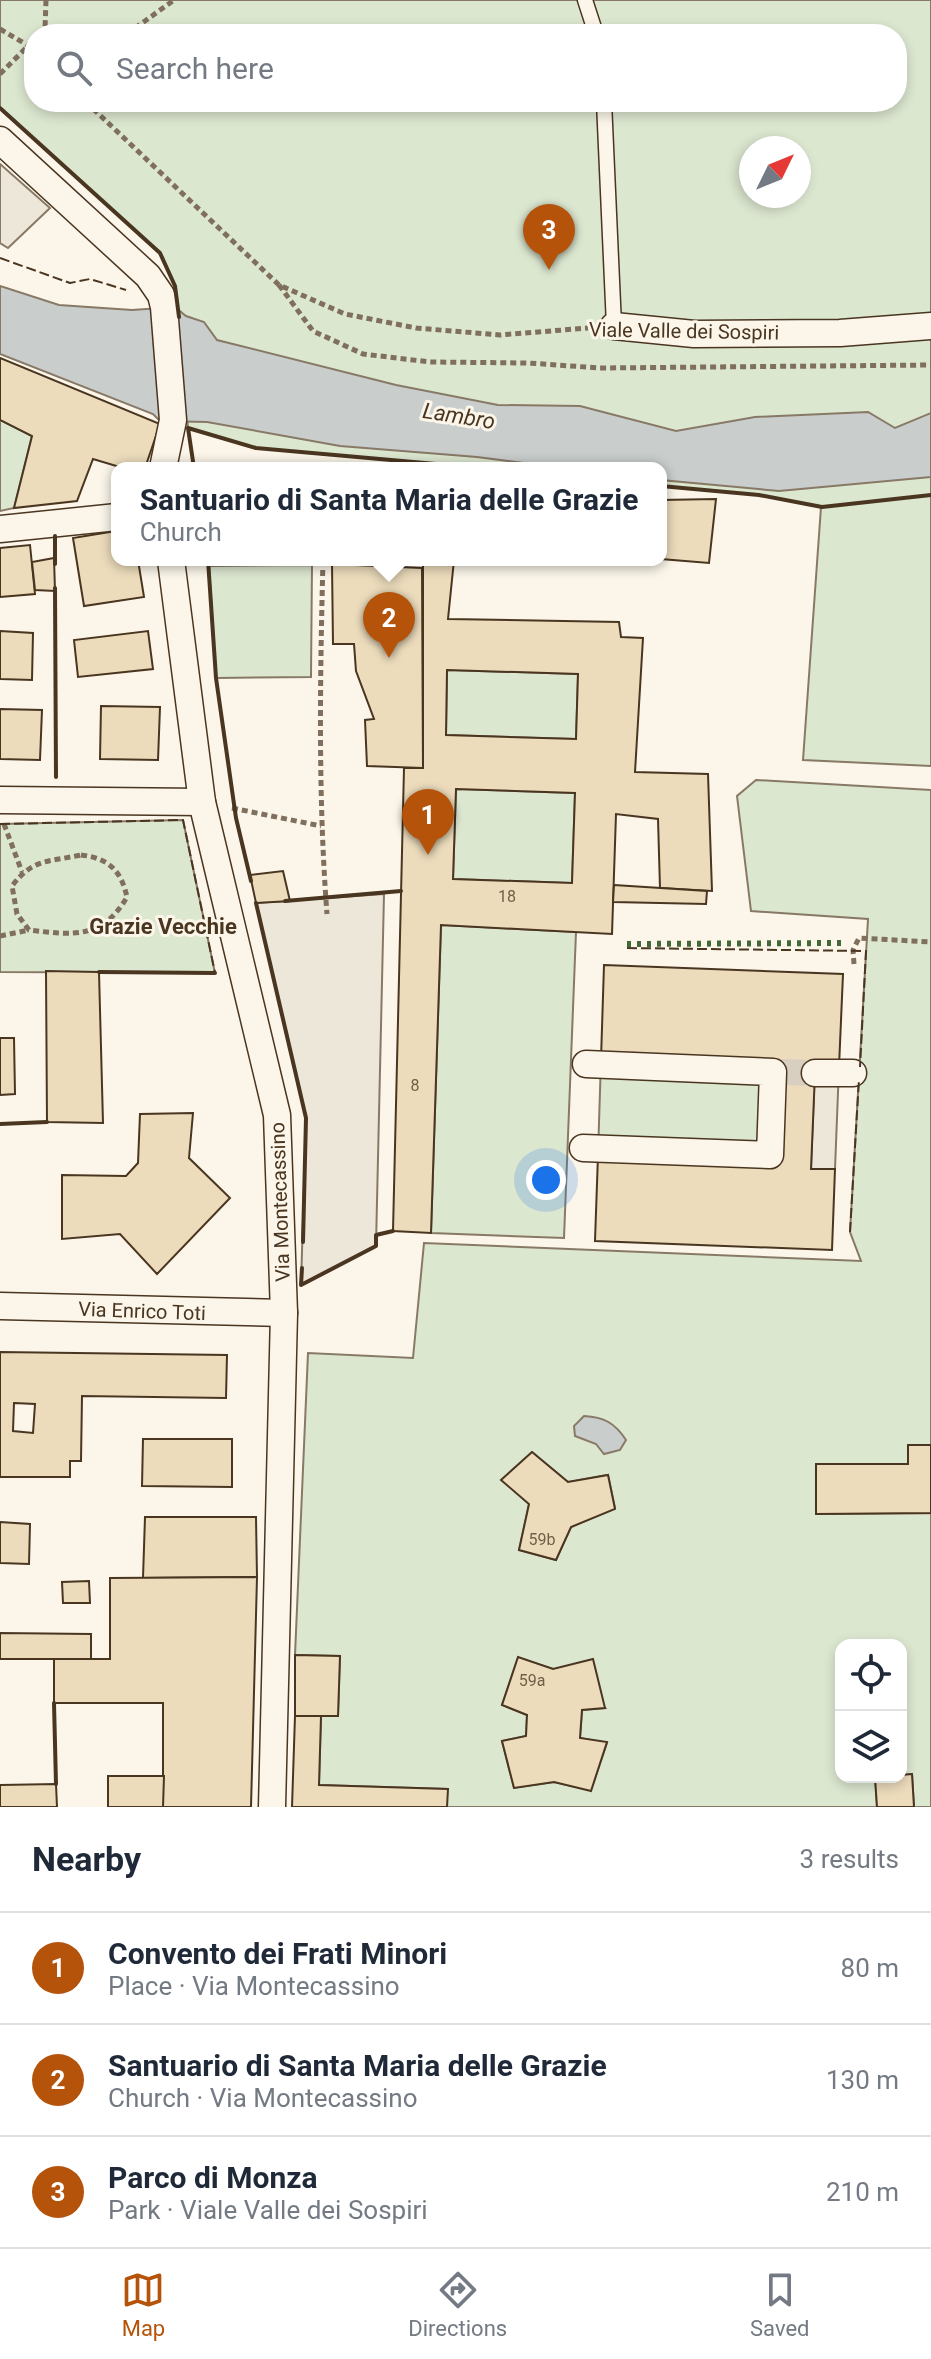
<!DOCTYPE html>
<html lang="en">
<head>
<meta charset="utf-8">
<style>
	body { margin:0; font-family:Roboto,sans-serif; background:#f2f2f3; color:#1f2937 }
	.controls { position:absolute; right:24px; bottom:24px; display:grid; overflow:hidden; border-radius:16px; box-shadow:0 4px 12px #0003 }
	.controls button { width:72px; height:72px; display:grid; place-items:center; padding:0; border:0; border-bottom:2px solid #e0e1e3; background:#fff; color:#1f2937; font:40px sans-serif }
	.compass { position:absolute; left:739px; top:136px; width:72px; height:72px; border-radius:50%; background:#fff; box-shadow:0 4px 12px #0003; rotate:47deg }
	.you { position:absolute; left:546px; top:1180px; width:28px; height:28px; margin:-20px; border:6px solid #fff; border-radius:50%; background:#1a73e8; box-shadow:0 0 0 12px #1a73e833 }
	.badge { display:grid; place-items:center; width:52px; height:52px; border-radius:50%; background:#b45309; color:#fff; font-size:26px; font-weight:700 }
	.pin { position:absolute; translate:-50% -66px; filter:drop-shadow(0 2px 4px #0008) }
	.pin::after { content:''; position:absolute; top:42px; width:28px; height:24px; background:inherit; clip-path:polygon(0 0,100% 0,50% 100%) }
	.popup { position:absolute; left:111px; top:462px; width:556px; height:104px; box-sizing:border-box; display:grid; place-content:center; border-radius:16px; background:#fff; filter:drop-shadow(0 2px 6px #0005); font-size:26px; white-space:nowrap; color:#747a83 }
	.popup b { font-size:30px; color:#1f2937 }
	.popup::after { content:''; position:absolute; left:50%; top:100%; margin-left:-16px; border:16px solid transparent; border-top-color:#fff }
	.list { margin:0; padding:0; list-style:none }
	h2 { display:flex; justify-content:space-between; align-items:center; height:104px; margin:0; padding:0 32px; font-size:34px }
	h2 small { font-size:26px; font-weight:400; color:#747a83 }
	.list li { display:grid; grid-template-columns:52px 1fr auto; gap:24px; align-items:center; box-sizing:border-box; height:112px; padding:0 32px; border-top:2px solid #e0e1e3 }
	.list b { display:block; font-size:30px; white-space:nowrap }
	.list p { margin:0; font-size:26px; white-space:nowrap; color:#747a83 }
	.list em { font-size:26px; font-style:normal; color:#747a83 }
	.icon { flex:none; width:44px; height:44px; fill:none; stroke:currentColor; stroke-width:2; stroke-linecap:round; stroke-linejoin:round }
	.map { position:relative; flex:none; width:931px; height:1807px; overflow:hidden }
	.search { position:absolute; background:#fff; box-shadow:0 4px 12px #0003; left:24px; right:24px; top:24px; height:88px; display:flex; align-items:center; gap:20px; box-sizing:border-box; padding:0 28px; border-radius:32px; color:#747a83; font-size:30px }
	.sheet { height:440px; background:#fff }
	nav { display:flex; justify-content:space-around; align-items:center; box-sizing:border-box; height:112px; border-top:2px solid #e0e1e3; background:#fff; font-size:22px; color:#747a83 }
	nav a { display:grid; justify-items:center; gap:4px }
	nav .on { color:#b45309 }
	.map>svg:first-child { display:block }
</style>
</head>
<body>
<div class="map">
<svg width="931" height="1807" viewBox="0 0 931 1807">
	<rect width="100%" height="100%" fill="#fbf6e9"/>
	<g fill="#dce7d0" stroke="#887966" stroke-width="2" fill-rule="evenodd">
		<path d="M0 0H931V766L803 760 821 507 759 495 661 486V468H481L256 448 188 428 175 286 160 253 0 108ZM34 34H897V102H34ZM751 148H799V196H751Z"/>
		<polygon points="0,420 32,436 14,508 0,511"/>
		<polygon points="312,565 311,677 216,678 209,566"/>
		<polygon points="447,670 578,674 576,739 446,735"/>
		<path d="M756 780 931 790V1445L908 1464 816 1465 817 1514 931 1513V1807H914L912 1774 901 1775V1645H841V1777H875L877 1807H447V1789L319 1785 321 1716H338L340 1656 295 1655 308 1353 413 1358 424 1243 861 1261 850 1232 868 919 751 911 737 796ZM532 1452 568 1482 608 1475 615 1508 571 1527 556 1560 519 1550 529 1504 502 1480ZM518 1658 553 1669 605 1708 582 1710 580 1738 607 1743 591 1790 554 1782 514 1788 502 1741 526 1736 527 1715 502 1705Z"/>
		<polygon points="456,789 575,793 572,883 453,879"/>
		<polygon points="183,820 215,973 0,972 0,824"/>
		<polygon points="441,925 576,932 564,1238 431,1233"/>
		<polygon points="601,1059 781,1065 777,1161 598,1155"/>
	</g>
	<g fill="#ede7d9" stroke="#887966" stroke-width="2">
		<polygon points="0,164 50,208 8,248 0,243"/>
		<polygon points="384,894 376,1246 301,1285 306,1118 256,903"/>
		<polygon points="815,1066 839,1067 835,1169 811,1169"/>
	</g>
	<g fill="#c9cecd" stroke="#887966" stroke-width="2">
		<polygon points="0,286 59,305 132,310 175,307 186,316 204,322 217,340 396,385 498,405 580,406 676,431 755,417 868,412 895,428 931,413 931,477 779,491 661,480 661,468 564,468 477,457 340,446 207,422 160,421 153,414 0,354"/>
		<path d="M584 1416C604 1417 615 1423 626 1440L620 1450 604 1454 596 1444 575 1436 574 1426Z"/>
	</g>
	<g fill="#ecdcbc" stroke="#4a3520" stroke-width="2" fill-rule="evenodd">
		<polygon points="0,358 160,424 145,468 123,468 93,459 77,501 14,508 32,436 0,420"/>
		<polygon points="716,499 709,563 661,559 661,500"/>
		<polygon points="116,531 117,560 138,560 144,597 84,606 73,538"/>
		<polygon points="30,545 35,594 0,597 0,548"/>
		<polygon points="54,558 55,591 35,590 32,562"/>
		<path d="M423 560H454L448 619 619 622 621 637 643 638 635 772 708 774 712 891 660 888 658 819 616 814 612 934 441 925 431 1233 393 1231 404 768H423ZM447 670 578 674 576 739 446 735ZM456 789 575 793 572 883 453 879Z"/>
		<polygon points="332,564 422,568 423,768 367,766 365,720 374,719 356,671 354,644 333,644"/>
		<polygon points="0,631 33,633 32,680 0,679"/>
		<polygon points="148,631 153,669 78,677 74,640"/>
		<polygon points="101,706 160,707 158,760 100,759"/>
		<polygon points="0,709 42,710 40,760 0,759"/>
		<polygon points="283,871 290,901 256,903 250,875"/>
		<polygon points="614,885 707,891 706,904 613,902"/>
		<polygon points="604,965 843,974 839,1067 815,1073 811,1169 835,1169 832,1250 595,1241 598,1155 777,1161 781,1065 601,1059"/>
		<polygon points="46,971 99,972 103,1123 47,1122"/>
		<polygon points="0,1038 14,1038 15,1094 0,1095"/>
		<polygon points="193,1113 189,1158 230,1198 157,1274 120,1234 62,1239 62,1175 126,1176 138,1163 140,1114"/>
		<path d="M0 1352 227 1355 226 1398 82 1396 81 1461H70V1477H0ZM14 1403 35 1404 33 1433 13 1431Z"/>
		<polygon points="143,1439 232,1439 232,1487 142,1486"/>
		<polygon points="908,1445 931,1445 931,1513 816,1514 816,1464 908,1464"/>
		<polygon points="532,1452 568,1482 608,1475 615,1509 571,1527 556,1560 519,1550 529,1504 501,1480"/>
		<polygon points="145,1517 256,1517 257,1577 143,1578"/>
		<polygon points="0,1522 30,1524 29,1564 0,1563"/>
		<polygon points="257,1577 251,1807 163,1807 163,1703 54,1703 54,1659 110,1659 110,1578"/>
		<polygon points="89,1581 90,1603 63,1603 62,1582"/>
		<polygon points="0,1633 91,1634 91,1659 0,1659"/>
		<polygon points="295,1655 340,1656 338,1716 295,1716"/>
		<polygon points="518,1657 553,1669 593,1659 605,1708 582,1710 580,1738 607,1742 591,1791 554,1782 514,1788 502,1741 526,1736 527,1715 502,1705"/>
		<polygon points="295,1716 321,1716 319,1785 448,1789 447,1807 292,1807"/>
		<polygon points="912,1774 914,1807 877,1807 875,1777 901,1777 901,1775"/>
		<polygon points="108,1776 164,1776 163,1807 108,1807"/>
		<polygon points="56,1784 57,1807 0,1807 0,1785"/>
	</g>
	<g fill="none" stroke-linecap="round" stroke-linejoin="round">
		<polyline stroke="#d8cfc1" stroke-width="26" stroke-dasharray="26 13" stroke-linecap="butt" points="780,1072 815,1073"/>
		<g stroke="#4a3520" stroke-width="17">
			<g id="lane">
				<polyline points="585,0 596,34"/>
				<polyline points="604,102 614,326"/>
			</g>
		</g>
		<g stroke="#4a3520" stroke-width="29">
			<g id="street">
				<polyline points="0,140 148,276 161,295 164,307 173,420 163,468"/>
				<polyline points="614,326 694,334 840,333 931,326"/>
				<polyline points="0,529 117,517"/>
				<polyline points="171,560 202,802 277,1115 284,1313 272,1807"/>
				<polyline points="0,800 202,802"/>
				<polyline points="815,1073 853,1073"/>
				<polyline points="583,1148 770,1155 773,1072 586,1064"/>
				<polyline points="0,1306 284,1313"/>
			</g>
		</g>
		<g stroke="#7f6f5c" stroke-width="5" stroke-dasharray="6 4" stroke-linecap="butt">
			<polyline points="0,29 34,49"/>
			<polyline points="40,34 45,29 46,0"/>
			<polyline points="127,34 174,0"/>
			<polyline points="0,74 34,40"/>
			<polyline points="86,102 279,285 345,314 416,328 500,335 588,328"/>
			<polyline points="279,285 313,331 363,354 430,362 528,363 600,368 931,365"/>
			<path d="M323 560C320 679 318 796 327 914"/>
			<polyline points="232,808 321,826"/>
			<polyline points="4,824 22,872"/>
			<path d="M81 855C108 858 121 870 127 897 102 940 72 935 29 930L17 914 12 886C33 858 49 862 81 855Z"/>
			<polyline points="0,936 29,930"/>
			<polyline points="854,964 853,950 859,938 931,942"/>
		</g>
		<use href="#lane" stroke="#fbf6e9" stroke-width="14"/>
		<use href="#street" stroke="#fbf6e9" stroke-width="26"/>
		<polyline stroke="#436837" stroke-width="6" stroke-dasharray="4 6" stroke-linecap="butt" points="627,944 844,943"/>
		<g stroke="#4a3520" stroke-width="2" stroke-dasharray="10 4" stroke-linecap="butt">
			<polyline points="0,258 70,283 90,279 126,290"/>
			<polyline points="425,462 425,468"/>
			<polyline points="0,824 183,820 215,973"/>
			<polyline points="627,948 866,951 860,1067"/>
			<polyline points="850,1232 859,1079"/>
		</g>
		<g stroke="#4a3520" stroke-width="4">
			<polyline points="0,108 160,253 175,286 179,317"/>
			<polyline points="194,468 188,428 256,448 481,468"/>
			<polyline points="661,486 759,495 822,507 931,495"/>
			<polyline points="208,560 216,678 236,818 251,881"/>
			<polyline points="55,564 55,536"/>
			<polyline points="55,588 56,777"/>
			<polyline points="285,901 401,891"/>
			<polyline points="256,903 306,1118 303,1242"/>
			<polyline points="99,972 215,973"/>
			<polyline points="0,1124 47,1122"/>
			<polyline points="302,1268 301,1285 376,1246 376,1235 393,1231"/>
			<polyline points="54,1703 56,1784"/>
		</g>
	</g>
	<g text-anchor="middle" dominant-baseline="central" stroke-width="6" stroke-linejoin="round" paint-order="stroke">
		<g font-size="16" fill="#725f47">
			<text x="507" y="896">18</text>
			<text x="415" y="1085">8</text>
			<text x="542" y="1539">59b</text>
			<text x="532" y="1680">59a</text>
		</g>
		<g font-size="20" fill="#4a3520" stroke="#fbf6e9">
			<text transform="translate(684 331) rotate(1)">Viale Valle dei Sospiri</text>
			<text transform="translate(280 1202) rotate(-92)">Via Montecassino</text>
			<text transform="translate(142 1311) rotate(2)">Via Enrico Toti</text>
		</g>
		<g font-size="22" font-style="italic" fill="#4a3520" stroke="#fbf6e9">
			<text transform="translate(459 416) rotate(9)">Lambro</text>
		</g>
		<g font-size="22" font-weight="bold" fill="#4a3520" stroke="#fbf6e9">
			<text x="163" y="926">Grazie Vecchie</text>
		</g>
	</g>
</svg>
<div class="controls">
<button><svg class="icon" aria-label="locate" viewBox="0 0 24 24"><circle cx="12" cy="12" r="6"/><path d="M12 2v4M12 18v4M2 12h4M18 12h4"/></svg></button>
<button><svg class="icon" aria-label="layers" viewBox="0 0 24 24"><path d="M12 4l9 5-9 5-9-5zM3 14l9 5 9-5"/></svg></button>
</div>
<svg class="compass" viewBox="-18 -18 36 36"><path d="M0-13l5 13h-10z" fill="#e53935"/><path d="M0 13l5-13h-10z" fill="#747a83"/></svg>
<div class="you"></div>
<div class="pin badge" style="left:428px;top:855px">1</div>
<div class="pin badge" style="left:389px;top:658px">2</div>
<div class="popup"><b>Santuario di Santa Maria delle Grazie</b>Church</div>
<div class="pin badge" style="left:549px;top:270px">3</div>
<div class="search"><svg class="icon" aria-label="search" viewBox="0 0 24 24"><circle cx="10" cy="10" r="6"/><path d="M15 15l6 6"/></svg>Search here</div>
</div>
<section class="sheet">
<h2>Nearby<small>3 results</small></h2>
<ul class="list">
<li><span class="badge">1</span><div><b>Convento dei Frati Minori</b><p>Place · Via Montecassino</p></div><em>80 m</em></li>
<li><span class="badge">2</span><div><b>Santuario di Santa Maria delle Grazie</b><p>Church · Via Montecassino</p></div><em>130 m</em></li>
<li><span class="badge">3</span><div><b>Parco di Monza</b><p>Park · Viale Valle dei Sospiri</p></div><em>210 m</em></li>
</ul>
</section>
<nav>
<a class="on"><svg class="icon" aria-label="map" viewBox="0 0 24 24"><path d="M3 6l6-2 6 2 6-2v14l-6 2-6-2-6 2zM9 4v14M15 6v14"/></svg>Map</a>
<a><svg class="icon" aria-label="directions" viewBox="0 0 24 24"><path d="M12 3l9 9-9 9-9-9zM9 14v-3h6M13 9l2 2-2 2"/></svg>Directions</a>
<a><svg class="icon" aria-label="saved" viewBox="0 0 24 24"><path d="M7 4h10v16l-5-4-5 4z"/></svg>Saved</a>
</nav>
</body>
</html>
